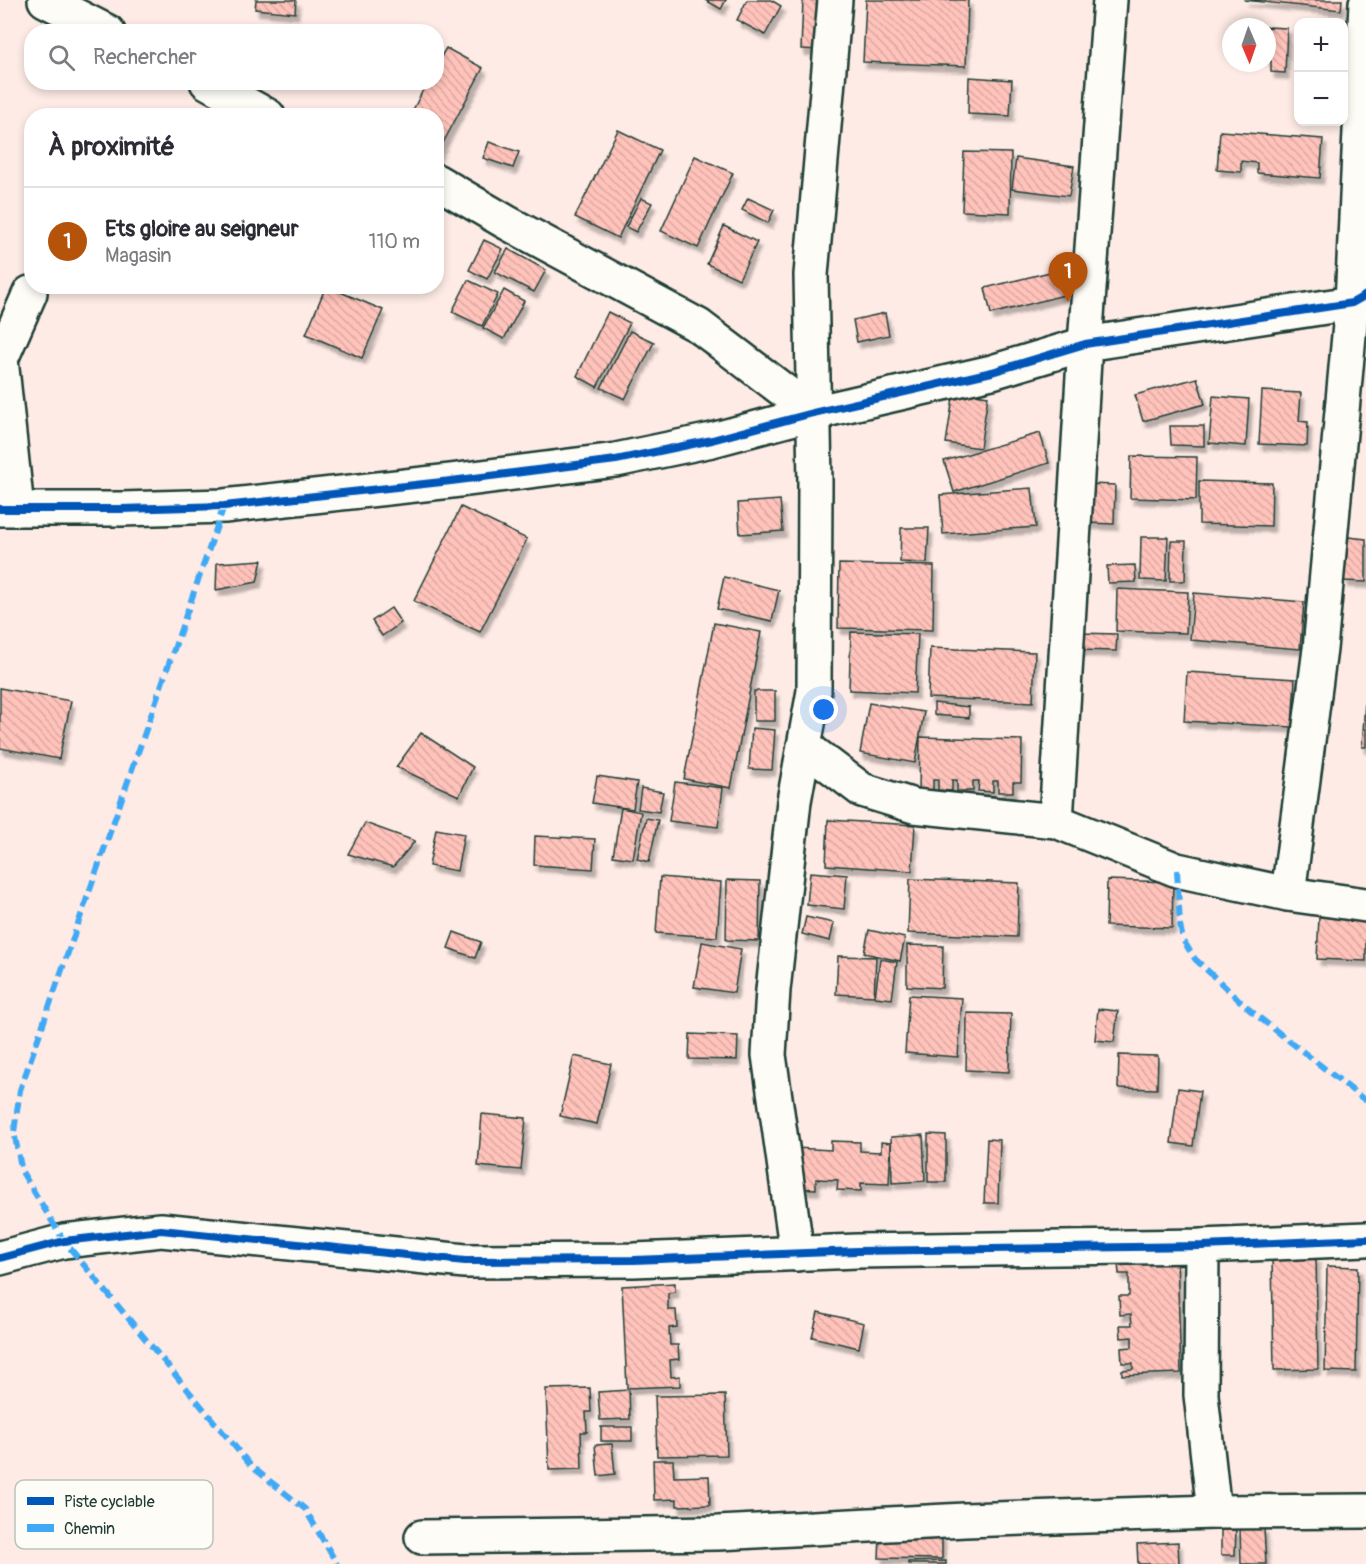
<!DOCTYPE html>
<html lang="fr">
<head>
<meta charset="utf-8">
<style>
	body { margin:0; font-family:Pangolin,sans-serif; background:#f2f2f3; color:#2b2b33 }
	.controls { position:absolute; right:18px; top:18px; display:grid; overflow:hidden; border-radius:12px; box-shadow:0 3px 9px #0003 }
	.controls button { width:54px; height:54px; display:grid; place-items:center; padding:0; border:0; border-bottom:2px solid #e1e1e2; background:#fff; color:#2b2b33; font:30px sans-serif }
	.compass { position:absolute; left:1222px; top:18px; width:54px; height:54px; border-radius:50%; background:#fff; box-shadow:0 3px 9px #0003; rotate:178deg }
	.you { position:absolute; left:824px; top:710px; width:21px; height:21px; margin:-15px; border:4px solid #fff; border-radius:50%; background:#1a73e8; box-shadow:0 0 0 9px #1a73e833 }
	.badge { display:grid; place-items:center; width:39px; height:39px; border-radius:50%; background:#b45309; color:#fff; font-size:20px; font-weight:700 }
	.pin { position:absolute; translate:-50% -50px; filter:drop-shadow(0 2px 3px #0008) }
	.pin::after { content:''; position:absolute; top:32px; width:21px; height:18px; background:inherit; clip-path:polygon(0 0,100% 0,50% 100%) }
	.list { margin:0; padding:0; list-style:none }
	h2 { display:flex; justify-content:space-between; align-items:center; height:78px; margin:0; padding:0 24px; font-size:26px }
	h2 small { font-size:20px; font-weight:400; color:#7c7c81 }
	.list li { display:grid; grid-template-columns:39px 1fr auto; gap:18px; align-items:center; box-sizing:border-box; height:108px; padding:0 24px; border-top:2px solid #e1e1e2 }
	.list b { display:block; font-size:22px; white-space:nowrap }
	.list p { margin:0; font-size:20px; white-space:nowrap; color:#7c7c81 }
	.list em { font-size:20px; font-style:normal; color:#7c7c81 }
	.icon { flex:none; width:33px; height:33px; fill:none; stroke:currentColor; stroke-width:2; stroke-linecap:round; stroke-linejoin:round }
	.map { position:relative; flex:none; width:1366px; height:1564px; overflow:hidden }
	.search { position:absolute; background:#fff; box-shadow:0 3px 9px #0003; left:24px; top:24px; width:420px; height:66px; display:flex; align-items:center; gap:15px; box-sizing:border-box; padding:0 21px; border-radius:24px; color:#7c7c81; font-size:22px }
	.panel { position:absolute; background:#fff; box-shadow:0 3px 9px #0003; left:24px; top:108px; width:420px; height:186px; border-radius:24px }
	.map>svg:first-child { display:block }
</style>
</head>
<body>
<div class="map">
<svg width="1366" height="1564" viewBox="0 0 1366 1564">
	<defs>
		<pattern id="building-back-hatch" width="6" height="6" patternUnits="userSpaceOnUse" patternTransform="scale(1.5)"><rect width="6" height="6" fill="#ffc3bb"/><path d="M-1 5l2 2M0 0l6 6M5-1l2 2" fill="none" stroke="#daa8a1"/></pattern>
		<filter id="shadow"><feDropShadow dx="3.5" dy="6" stdDeviation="1.5" flood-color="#0004"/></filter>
	</defs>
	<rect width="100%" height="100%" fill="#feebe5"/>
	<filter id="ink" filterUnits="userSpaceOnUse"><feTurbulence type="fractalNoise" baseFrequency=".0167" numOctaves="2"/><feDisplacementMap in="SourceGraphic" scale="12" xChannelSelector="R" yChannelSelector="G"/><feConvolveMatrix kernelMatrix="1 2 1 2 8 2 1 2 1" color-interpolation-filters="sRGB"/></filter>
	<g filter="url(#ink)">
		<g fill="url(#building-back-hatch)" stroke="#1f3d34" stroke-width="1.5" filter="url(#shadow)">
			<polygon points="256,0 296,0 295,13 255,9"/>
			<polygon points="705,0 726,0 721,9"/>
			<polygon points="747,0 771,0 781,6 765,35 737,20"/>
			<polygon points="803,0 824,0 822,50 801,49"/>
			<polygon points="866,0 968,0 966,66 863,62"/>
			<polygon points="1244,0 1342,0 1341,10"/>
			<polygon points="1267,27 1287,28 1285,73 1271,72 1271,61 1267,61"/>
			<polygon points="446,48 483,68 436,156 436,116 410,116 427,82 436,82 436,65"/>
			<polygon points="969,77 1012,80 1010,116 968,114"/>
			<polygon points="618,130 660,150 618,238 575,217"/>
			<polygon points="1220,131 1323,139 1320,178 1257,173 1257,163 1241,161 1241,172 1217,170"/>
			<polygon points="489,142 519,152 513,168 483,158"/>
			<polygon points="964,152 1011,153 1010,213 962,211"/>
			<polygon points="695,156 733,173 698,248 661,231"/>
			<polygon points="1016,158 1074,166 1069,196 1012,189"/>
			<polygon points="641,198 652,203 636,232 626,227"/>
			<polygon points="748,198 774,210 768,223 742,210"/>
			<polygon points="724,226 757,242 739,279 707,264"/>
			<polygon points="484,240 503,249 487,279 469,270"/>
			<polygon points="508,249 546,270 534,292 495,272"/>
			<polygon points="1058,270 1064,295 991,314 985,288"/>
			<polygon points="468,280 498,294 482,326 452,312"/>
			<polygon points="326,286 383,310 362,358 306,334"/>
			<polygon points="504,290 524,301 504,339 483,328"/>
			<polygon points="608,312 630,323 597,387 577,376"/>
			<polygon points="885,313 889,335 857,342 853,320"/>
			<polygon points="630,331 654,342 625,399 601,388"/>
			<polygon points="1197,378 1205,404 1143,421 1135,395"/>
			<polygon points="954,391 988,396 980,448 946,443"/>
			<polygon points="1262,391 1301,393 1299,421 1308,422 1307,446 1259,444"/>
			<polygon points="1213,396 1249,399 1246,446 1209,443"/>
			<polygon points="1170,426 1204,426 1204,446 1171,445"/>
			<polygon points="1040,433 1049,463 954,492 944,461"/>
			<polygon points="1131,456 1197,457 1196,500 1130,498"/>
			<polygon points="1199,481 1272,483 1271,526 1199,524"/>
			<polygon points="1089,484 1115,485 1114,524 1088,523"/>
			<polygon points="1032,488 1036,527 943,534 940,495"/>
			<polygon points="780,500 783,531 740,534 738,503"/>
			<polygon points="461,507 527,539 480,632 414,601"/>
			<polygon points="901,528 929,528 927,563 900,562"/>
			<polygon points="1141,537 1168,537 1166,581 1140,580"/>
			<polygon points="1348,537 1366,539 1366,582 1344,581"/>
			<polygon points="1171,541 1186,541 1185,581 1170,581"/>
			<polygon points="262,560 257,582 216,590 217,563"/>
			<polygon points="839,564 934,566 933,630 838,628"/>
			<polygon points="1135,565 1136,582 1108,583 1107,566"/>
			<polygon points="724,577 779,590 772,621 717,609"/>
			<polygon points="1117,589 1188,592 1186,633 1116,631"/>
			<polygon points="1194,593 1304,602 1300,649 1190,640"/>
			<polygon points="391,608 401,623 382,636 372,621"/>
			<polygon points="714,623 761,632 731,788 684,779"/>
			<polygon points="851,632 918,634 915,693 849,690"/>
			<polygon points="1077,633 1117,634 1116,651 1076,650"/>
			<polygon points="930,648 1035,652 1033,702 928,698"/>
			<polygon points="1187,672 1295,679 1292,727 1184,721"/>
			<polygon points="0,688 71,701 59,759 0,748"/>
			<rect x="754" y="691" width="21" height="30"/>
			<polygon points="1365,701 1366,701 1366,747 1362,747"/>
			<polygon points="869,703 924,712 915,763 860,753"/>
			<polygon points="934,703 969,707 969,718 934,715"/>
			<polygon points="752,728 775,730 772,770 749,769"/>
			<polygon points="421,733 473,767 459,796 396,767"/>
			<polygon points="920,737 1022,740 1021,782 1013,782 1013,792 998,792 998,781 993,781 993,792 978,791 979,781 973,781 973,791 957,791 957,780 952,780 952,791 938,790 938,780 933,780 933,790 919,790"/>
			<polygon points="597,776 637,782 633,809 592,803"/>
			<polygon points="675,782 723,788 718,827 669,821"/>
			<polygon points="641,788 663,792 659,812 638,809"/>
			<polygon points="621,808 641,812 633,859 613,856"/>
			<polygon points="646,818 658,820 649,862 637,859"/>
			<polygon points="828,820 915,825 912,871 826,865"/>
			<polygon points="365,823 415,841 393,867 348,854"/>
			<polygon points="436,829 464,834 457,871 429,866"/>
			<polygon points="535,836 595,839 593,869 534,865"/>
			<polygon points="810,872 847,875 844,909 807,905"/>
			<polygon points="660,877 721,882 717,937 656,933"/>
			<polygon points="910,879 1019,883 1017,937 908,933"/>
			<polygon points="727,880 760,881 759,941 726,940"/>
			<polygon points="1107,880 1173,882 1172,928 1106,926"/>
			<polygon points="1339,909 1356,910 1356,921 1366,921 1366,961 1317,959 1319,917 1339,918"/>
			<polygon points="806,917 834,923 830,941 802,934"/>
			<polygon points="869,930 905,938 900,961 864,953"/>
			<polygon points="454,932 481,942 475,958 448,948"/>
			<polygon points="702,942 741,949 734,993 694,987"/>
			<polygon points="907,945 943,946 942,988 907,986"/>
			<polygon points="838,956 876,957 874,996 836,994"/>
			<polygon points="880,959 897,962 892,999 875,997"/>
			<polygon points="909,995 962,998 958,1057 905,1053"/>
			<polygon points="1098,1009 1118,1011 1114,1042 1095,1040"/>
			<polygon points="967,1013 1011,1014 1009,1072 966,1070"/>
			<polygon points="690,1034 738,1036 737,1060 689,1059"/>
			<polygon points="1119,1055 1158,1056 1157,1089 1118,1088"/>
			<polygon points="574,1056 611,1064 597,1124 560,1116"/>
			<polygon points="1178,1088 1200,1091 1193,1146 1171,1143"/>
			<polygon points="482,1114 526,1118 521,1170 478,1166"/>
			<polygon points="928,1134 946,1135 946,1182 928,1182"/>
			<polygon points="923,1135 925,1181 892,1183 891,1137"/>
			<polygon points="987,1139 1000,1140 998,1203 984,1203"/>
			<polygon points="831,1141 860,1142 860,1151 881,1152 881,1142 891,1143 889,1184 861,1183 861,1191 837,1190 838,1180 816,1179 816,1189 793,1188 795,1148 831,1150"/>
			<polygon points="1316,1257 1318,1369 1274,1370 1272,1258"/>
			<polygon points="1177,1261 1181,1373 1122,1375 1122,1370 1133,1369 1133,1363 1122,1363 1121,1348 1132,1347 1132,1337 1121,1338 1120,1325 1132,1325 1131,1314 1120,1315 1119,1296 1129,1296 1129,1274 1119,1274 1118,1263"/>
			<polygon points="1327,1266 1358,1267 1356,1372 1325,1371"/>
			<polygon points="675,1283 675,1292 668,1293 668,1310 676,1310 677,1327 669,1328 670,1345 678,1345 679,1359 670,1360 671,1377 680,1376 680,1386 627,1388 622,1286"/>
			<polygon points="818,1312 864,1323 859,1348 812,1337"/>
			<polygon points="590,1388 591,1412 586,1412 587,1432 581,1432 582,1469 549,1470 546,1389"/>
			<polygon points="629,1390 630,1419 600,1420 598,1392"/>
			<polygon points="725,1395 727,1455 657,1456 655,1396"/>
			<rect x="601" y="1427" width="31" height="14"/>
			<polygon points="612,1444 615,1474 598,1476 595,1445"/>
			<polygon points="653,1460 673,1460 674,1477 709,1476 710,1505 677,1506 677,1499 654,1500"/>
			<polygon points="1264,1528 1266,1564 1241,1564 1240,1529"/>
			<polygon points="1221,1530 1236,1530 1235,1555 1221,1555"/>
			<polygon points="880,1535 942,1535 942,1559 879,1558"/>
			<polygon points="1178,1542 1179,1564 1138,1564 1137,1544"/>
			<polygon points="946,1561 946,1564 908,1564 908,1562"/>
		</g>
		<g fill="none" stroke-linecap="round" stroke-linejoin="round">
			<g stroke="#1f3d34" stroke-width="38">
				<g id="minor">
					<polyline points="45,0 108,32"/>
					<polyline points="207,82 268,116"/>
					<polyline points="436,181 506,222 699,326 813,413"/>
					<polyline points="0,509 121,509 224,506 451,481 616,460 712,440 813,413 992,372 1085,344 1352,303 1366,295"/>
					<polyline points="17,509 1,359 30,293"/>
					<polyline points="804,746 862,790 914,806 1056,821 1177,870 1288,894 1366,905"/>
					<polyline points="1056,821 1085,344 1110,0"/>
					<polyline points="1288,894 1320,649 1352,303 1366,3"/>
					<polyline points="1202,1246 1201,1395 1214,1512 1366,1511"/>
					<polyline points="797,1254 769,1055 773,990 794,801 814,691 815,482 811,275 835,0"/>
					<polyline points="0,1258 64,1241 161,1230 465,1261 634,1260 857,1251 1202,1246 1366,1239"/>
					<polyline points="422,1537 718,1533 965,1520 1214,1512"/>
				</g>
			</g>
			<use href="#minor" stroke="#fdfcf7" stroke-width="33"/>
			<g stroke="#3fa9f5" stroke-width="6" stroke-dasharray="12 6" stroke-linecap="butt">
				<polyline points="224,506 20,1090 14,1132 22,1172 64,1241 251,1466 305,1509 337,1564"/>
				<polyline points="1177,870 1180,925 1183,940 1195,959 1251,1011 1366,1101"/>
			</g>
			<g stroke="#fdfcf7" stroke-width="11">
				<g id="cycleway">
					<polyline points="0,509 121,509 224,506 451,481 616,460 712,440 813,413 992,372 1085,344 1352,303 1366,295"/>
					<polyline points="0,1258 64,1241 161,1230 465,1261 634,1260 857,1251 1202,1246 1366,1239"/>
				</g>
			</g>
			<use href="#cycleway" stroke="#0057b8" stroke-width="8"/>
		</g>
	</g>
	<rect x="15" y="1480" width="198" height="69" rx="9" fill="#fdfcf7" stroke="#bac3bc" stroke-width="1.5"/>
	<rect x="27" y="1497" width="27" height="8" fill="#0057b8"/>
	<rect x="27" y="1524" width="27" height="8" fill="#3fa9f5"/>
	<g font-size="16" fill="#1f3d34">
		<text x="64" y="1507">Piste cyclable</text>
		<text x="64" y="1534">Chemin</text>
	</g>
</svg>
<div class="controls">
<button>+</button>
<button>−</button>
</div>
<svg class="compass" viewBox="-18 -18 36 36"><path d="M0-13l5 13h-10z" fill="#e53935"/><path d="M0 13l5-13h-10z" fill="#7c7c81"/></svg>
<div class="you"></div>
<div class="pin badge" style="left:1068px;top:302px">1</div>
<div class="search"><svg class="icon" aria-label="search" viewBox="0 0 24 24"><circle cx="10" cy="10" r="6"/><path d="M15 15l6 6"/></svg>Rechercher</div>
<section class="panel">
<h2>À proximité<small></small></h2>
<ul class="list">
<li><span class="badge">1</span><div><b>Ets gloire au seigneur</b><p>Magasin</p></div><em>110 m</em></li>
</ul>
</section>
</div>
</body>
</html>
